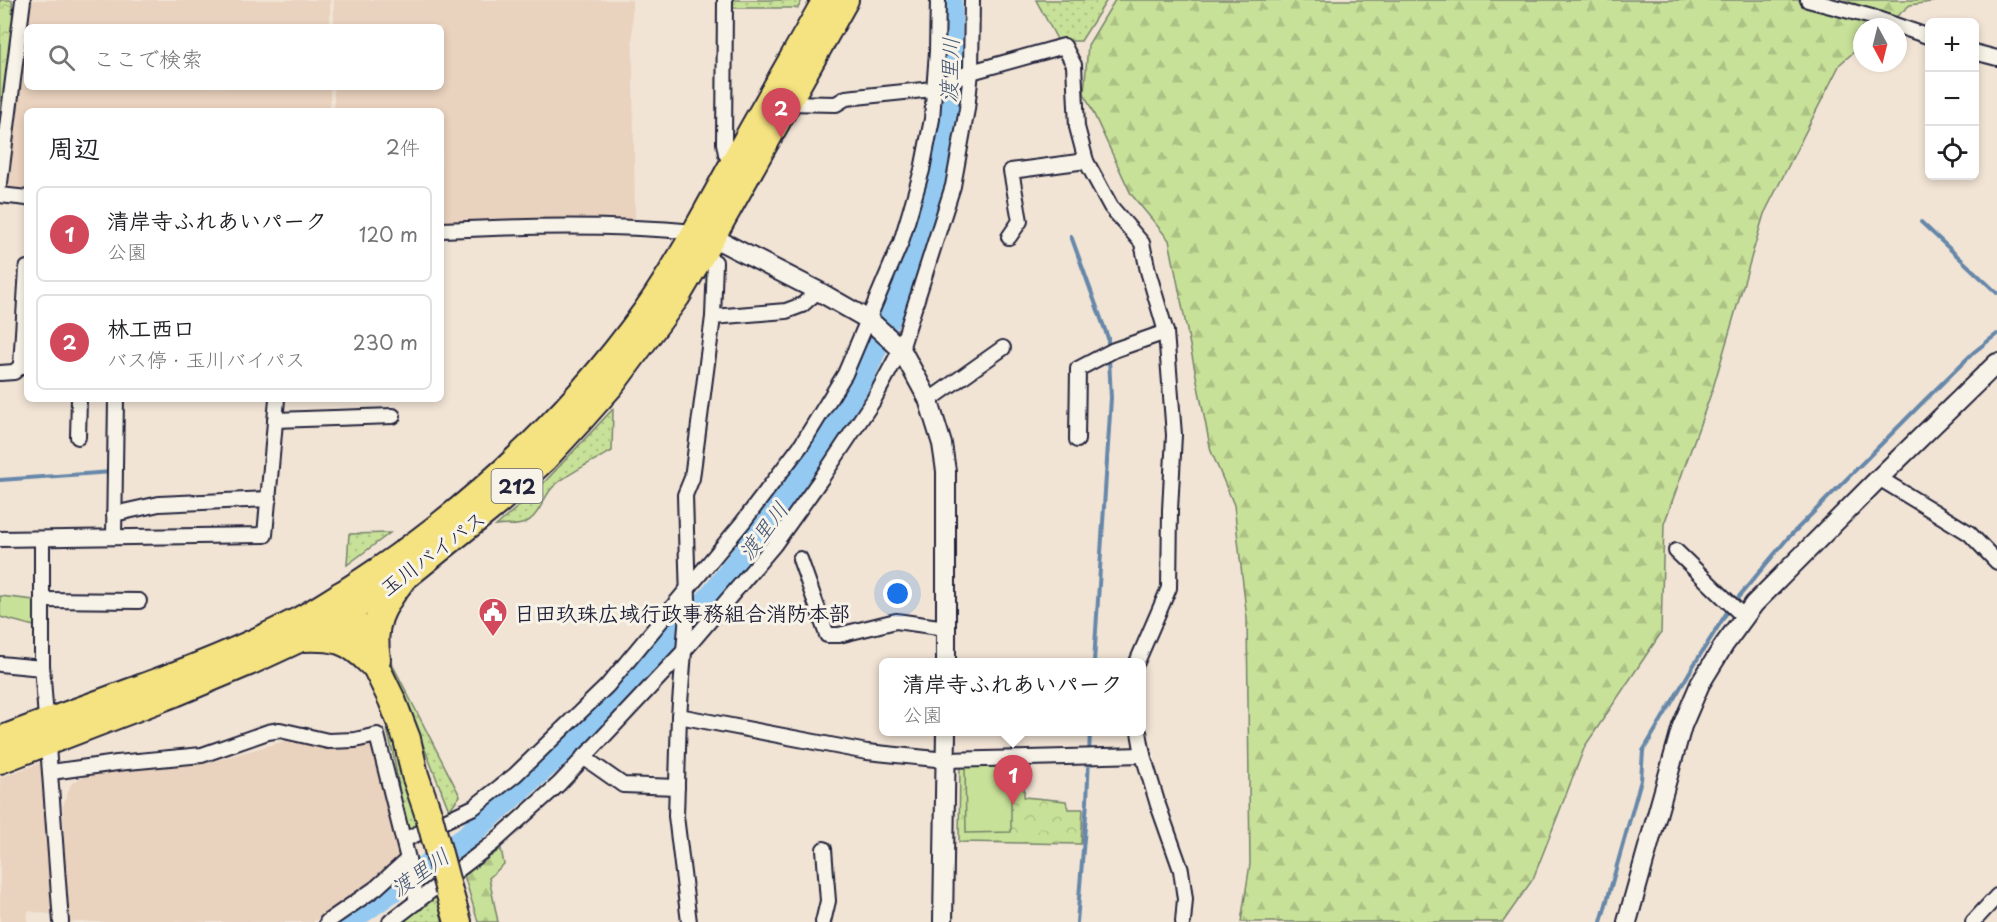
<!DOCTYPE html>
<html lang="ja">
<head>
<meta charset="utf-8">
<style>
	body { margin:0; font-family:"Playpen Sans","Klee One",sans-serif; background:#f6f6f6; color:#202124 }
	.controls { position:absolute; right:18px; top:18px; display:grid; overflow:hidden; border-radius:9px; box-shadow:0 3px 9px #0003 }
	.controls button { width:54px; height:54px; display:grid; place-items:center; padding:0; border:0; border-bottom:2px solid #e0e0e0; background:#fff; color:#202124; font:30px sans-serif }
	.compass { position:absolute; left:1853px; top:18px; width:54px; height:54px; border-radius:50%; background:#fff; box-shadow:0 3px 9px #0003; rotate:173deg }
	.you { position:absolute; left:898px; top:594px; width:21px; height:21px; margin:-15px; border:4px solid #fff; border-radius:50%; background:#1a73e8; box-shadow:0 0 0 9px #1a73e833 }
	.badge { display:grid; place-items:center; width:39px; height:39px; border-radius:50%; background:#d1495b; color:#fff; font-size:20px; font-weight:700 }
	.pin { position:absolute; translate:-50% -50px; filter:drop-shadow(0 2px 3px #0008) }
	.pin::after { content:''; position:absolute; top:32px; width:21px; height:18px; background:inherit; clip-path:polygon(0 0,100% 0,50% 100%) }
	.popup { position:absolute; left:879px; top:658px; width:267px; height:78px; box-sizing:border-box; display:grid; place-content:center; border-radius:9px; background:#fff; filter:drop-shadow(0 2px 4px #0005); font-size:20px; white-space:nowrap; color:#757577 }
	.popup b { font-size:22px; color:#202124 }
	.popup::after { content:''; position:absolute; left:50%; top:100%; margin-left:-12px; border:12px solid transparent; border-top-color:#fff }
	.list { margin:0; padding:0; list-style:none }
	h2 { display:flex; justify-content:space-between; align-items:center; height:78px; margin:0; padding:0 24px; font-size:26px }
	h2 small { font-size:20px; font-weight:400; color:#757577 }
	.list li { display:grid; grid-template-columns:39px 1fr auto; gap:18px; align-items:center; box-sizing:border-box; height:96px; margin:0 12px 12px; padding:0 12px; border:2px solid #e0e0e0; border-radius:9px }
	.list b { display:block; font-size:22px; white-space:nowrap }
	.list p { margin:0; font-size:20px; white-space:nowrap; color:#757577 }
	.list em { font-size:20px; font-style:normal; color:#757577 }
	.icon { flex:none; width:33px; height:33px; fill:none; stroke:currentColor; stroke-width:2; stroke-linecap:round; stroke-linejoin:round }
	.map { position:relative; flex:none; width:1997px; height:922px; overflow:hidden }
	.search { position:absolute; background:#fff; box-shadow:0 3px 9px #0003; left:24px; top:24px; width:420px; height:66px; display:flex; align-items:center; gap:15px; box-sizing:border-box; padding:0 21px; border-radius:9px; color:#757577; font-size:22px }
	.panel { position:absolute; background:#fff; box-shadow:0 3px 9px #0003; left:24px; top:108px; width:420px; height:294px; border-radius:9px }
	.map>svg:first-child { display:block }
</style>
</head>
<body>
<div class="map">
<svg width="1997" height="922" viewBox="0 0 1997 922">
	<defs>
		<pattern id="grass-dots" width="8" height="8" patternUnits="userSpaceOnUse" patternTransform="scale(1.5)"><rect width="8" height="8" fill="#c8e198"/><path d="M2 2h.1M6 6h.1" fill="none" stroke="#acc184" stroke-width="1.8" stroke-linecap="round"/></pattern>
		<pattern id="forest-firs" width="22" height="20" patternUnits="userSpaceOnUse" patternTransform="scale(1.5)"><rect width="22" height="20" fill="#c8e198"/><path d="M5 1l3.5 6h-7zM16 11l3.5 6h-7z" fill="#acc184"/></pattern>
		<pattern id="park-crowns" width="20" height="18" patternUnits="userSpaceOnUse" patternTransform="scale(1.5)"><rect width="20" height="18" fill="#c8e198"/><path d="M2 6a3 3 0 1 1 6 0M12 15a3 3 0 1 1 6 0" fill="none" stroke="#acc184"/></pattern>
	</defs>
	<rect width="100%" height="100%" fill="#f1e4d5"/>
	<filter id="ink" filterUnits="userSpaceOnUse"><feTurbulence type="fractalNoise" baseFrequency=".0167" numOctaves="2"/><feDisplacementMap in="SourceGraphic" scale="12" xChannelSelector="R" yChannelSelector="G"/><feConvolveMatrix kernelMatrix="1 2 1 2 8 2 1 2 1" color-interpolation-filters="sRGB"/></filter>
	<g filter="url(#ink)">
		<g fill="#e9d2be">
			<polygon points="29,0 330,0 330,27 27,27 27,87 330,87 330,111 27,111 27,193 5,191"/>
			<polygon points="334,0 632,0 635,222 490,221 441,223 441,111 334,111 334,87 441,87 441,27 334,27"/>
			<polygon points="292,739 329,748 373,744 401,859 371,884 313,922 67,922 63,806 71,784 88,774 203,764"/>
			<polygon points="45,761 55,915 28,911 27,922 0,922 0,778"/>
		</g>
		<g fill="url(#grass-dots)" stroke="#75826a" stroke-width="1.5">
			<polygon points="728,0 802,0 798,8 728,8"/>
			<polygon points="1036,0 1107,0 1081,41 1058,41"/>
			<path d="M613 409 612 451C595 460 564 475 552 488 544 497 540 512 531 519 521 528 508 524 496 526L539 488Z"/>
			<polygon points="390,533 347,565 349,534"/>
			<polygon points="387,654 460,796 449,810"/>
			<polygon points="383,712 406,767 423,827 410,831 405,824 394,758"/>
			<polygon points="441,892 446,922 399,922"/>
		</g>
		<g fill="url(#forest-firs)" stroke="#75826a" stroke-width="1.5">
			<polygon points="1115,0 1945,0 1910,5 1884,27 1862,27 1862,45 1840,64 1764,214 1713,388 1664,524 1661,633 1585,746 1533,879 1503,922 1241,922 1250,864 1247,619 1234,505 1211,451 1169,240 1131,194 1084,93 1088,45"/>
			<polygon points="501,849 504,864 489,878 498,922 478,922 464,875"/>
		</g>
		<g fill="url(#park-crowns)" stroke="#75826a" stroke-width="1.5">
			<polygon points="0,0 12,0 13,35 0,124"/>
			<polygon points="960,762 1025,762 1024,797 1066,801 1068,809 1083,809 1081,844 959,842"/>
		</g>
		<g fill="#c8e198" stroke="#75826a" stroke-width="1.5">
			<polygon points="0,596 34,600 34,626 0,617"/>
			<polygon points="965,765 1005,765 1011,768 1011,832 966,833"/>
		</g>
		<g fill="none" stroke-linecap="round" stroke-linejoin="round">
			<g stroke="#6687a9" stroke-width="4">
				<polyline points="1921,222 1997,293"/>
				<polyline points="1071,236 1108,338 1108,350"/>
				<polyline points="0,480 112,472"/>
				<polyline points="1094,662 1111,398 1109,358"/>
				<polyline points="1077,922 1087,802 1090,732"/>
				<polyline points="1601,922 1641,780 1643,751 1695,663 1731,606 1787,539 1925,400 1974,352 1997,334"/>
			</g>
			<polyline stroke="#94caf2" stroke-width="24" points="347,922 462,841 607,711 714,593 803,476 861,380 894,306 934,182 949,94 951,64 950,0"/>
			<g stroke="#22223b" stroke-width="18">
				<g id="minor">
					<polyline points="725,0 724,143 726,154 732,164"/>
					<polyline points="1808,0 1872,17 1930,37"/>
					<polyline points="1974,52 1997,58"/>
					<polyline points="786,103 836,104 846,98 933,89 971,72 1064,46 1074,65 1077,127 1086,161 1111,207 1142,243 1148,271 1166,332 1174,435 1170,510 1169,588 1137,662"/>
					<polyline points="0,183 23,0"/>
					<polyline points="0,195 27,198"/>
					<path d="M441 230C525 226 611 224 695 232"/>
					<polyline points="1009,237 1020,221 1011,171 1086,161"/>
					<polyline points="27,268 21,366 27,365"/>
					<polyline points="713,317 715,262"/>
					<polyline points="0,373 14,372 21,366"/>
					<polyline points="928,401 1003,348"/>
					<polyline points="275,420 393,416"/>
					<polyline points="78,437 79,399"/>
					<polyline points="1077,440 1078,369 1114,350 1166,332"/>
					<polyline points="1879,478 1969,533 1997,562"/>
					<polyline points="114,514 159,504 269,499"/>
					<polyline points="114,537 116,399"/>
					<polyline points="0,539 265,535 277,399"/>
					<polyline points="42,540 42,665 61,922"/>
					<polyline points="1676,551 1744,617"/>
					<polyline points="800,559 827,635 839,635 896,621 946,628"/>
					<polyline points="42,600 139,601"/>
					<polyline points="0,664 42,668"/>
					<polyline points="679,716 867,752 946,760 1143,755"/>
					<polyline points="1139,732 1143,755 1158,805 1181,870 1185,899 1183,922"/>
					<polyline points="583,757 623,785 677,787"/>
					<polyline points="51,772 117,763 202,755 268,732 280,730 328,741 355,740 377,735 408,859 417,902"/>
					<polyline points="404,840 474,807 515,775 607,686 743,522 802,444 845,374 901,242 910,212 922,170 932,119 937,51 938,0"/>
					<polyline points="327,922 376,888 408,859"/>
					<polyline points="390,922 492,844 559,784 684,651 774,545 821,479 873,401 901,349 953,186 967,109 971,72 972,0"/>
					<polyline points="689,922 676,816 679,716 688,600 685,495 692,478 713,317 786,311 802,305 818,291"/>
					<polyline points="823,922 828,901 824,849"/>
					<polyline points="1973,922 1997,896"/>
				</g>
			</g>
			<g stroke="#22223b" stroke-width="22">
				<g id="tertiary">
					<polyline points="702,234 724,243 818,291 869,320 901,349 928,399 942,444 946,471 946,662"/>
					<polyline points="943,922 946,732"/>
					<polyline points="1627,922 1682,726 1700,684 1724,645 1754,604 1879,478 1997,363"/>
				</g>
			</g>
			<g stroke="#22223b" stroke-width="28">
				<g id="trunk">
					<path d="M0 739C100 700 204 669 300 619 327 604 352 587 378 570 481 499 573 412 646 310 678 264 704 215 731 166 762 110 794 55 825 0"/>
					<polyline points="0,761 175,694 249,663 303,638 401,581 500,501 544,460 580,421 612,385 678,296 721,223 846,0"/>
				</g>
			</g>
			<g stroke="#22223b" stroke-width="30">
				<g id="motorway">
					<polyline points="341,595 392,700 407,739 415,775 429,816"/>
					<path d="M303 638C335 637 347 639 370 662"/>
					<path d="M377 659C371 625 381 607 401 581"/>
					<polyline points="449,891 458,922"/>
				</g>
			</g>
			<use href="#minor" stroke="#f7f3e8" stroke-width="14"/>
			<use href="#tertiary" stroke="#f7f3e8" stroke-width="18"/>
			<use href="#trunk" stroke="#f5e381" stroke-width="24"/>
			<use href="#motorway" stroke="#f5e381" stroke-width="26"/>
			<g stroke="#22223b" stroke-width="30" stroke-linecap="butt">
				<polyline id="motorway-bridge" points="429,816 449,891"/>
			</g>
			<use href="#motorway-bridge" stroke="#f5e381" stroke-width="26"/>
		</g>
	</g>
	<defs>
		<g id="civic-pin" transform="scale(1.5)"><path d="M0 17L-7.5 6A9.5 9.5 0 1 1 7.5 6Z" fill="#d1495b" stroke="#f7f3e8"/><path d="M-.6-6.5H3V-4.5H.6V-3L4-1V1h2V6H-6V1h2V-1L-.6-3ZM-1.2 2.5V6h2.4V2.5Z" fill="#fff"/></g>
	</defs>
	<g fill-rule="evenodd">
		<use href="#civic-pin" x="493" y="612"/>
	</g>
	<g text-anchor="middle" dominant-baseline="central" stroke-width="6" stroke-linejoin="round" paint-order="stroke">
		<rect fill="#f7f3e8" stroke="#62616f" stroke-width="1.5" x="491.5" y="469" width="51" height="34" rx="4.5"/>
		<g font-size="20" font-weight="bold" fill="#22223b">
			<text x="517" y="486">212</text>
		</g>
		<g font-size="21" fill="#22223b" stroke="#f7f3e8">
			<text transform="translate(432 552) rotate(-37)">玉川バイパス</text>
		</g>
		<g font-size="21" font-weight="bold" fill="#22223b" stroke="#f7f3e8" text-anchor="start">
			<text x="514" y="612">日田玖珠広域行政事務組合消防本部</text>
		</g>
		<g font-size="22" font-style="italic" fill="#445472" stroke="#f7f3e8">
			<text transform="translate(948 70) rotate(-88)">渡里川</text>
			<text transform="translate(762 530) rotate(-53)">渡里川</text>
			<text transform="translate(419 871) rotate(-35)">渡里川</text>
		</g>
	</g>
</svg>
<div class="controls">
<button>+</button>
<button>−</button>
<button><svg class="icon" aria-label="locate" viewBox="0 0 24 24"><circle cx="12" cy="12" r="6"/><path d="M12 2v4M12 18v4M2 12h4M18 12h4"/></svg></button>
</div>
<svg class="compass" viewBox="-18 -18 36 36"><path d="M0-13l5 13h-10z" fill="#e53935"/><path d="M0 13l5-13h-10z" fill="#757577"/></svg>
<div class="you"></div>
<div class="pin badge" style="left:1013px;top:805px">1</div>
<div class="popup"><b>清岸寺ふれあいパーク</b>公園</div>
<div class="pin badge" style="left:781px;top:138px">2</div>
<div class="search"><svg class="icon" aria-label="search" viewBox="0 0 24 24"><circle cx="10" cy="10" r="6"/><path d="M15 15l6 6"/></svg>ここで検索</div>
<section class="panel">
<h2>周辺<small>2件</small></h2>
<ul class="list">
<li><span class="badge">1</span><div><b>清岸寺ふれあいパーク</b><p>公園</p></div><em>120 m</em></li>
<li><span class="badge">2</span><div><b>林工西口</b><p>バス停 · 玉川バイパス</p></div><em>230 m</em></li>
</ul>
</section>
</div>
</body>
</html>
